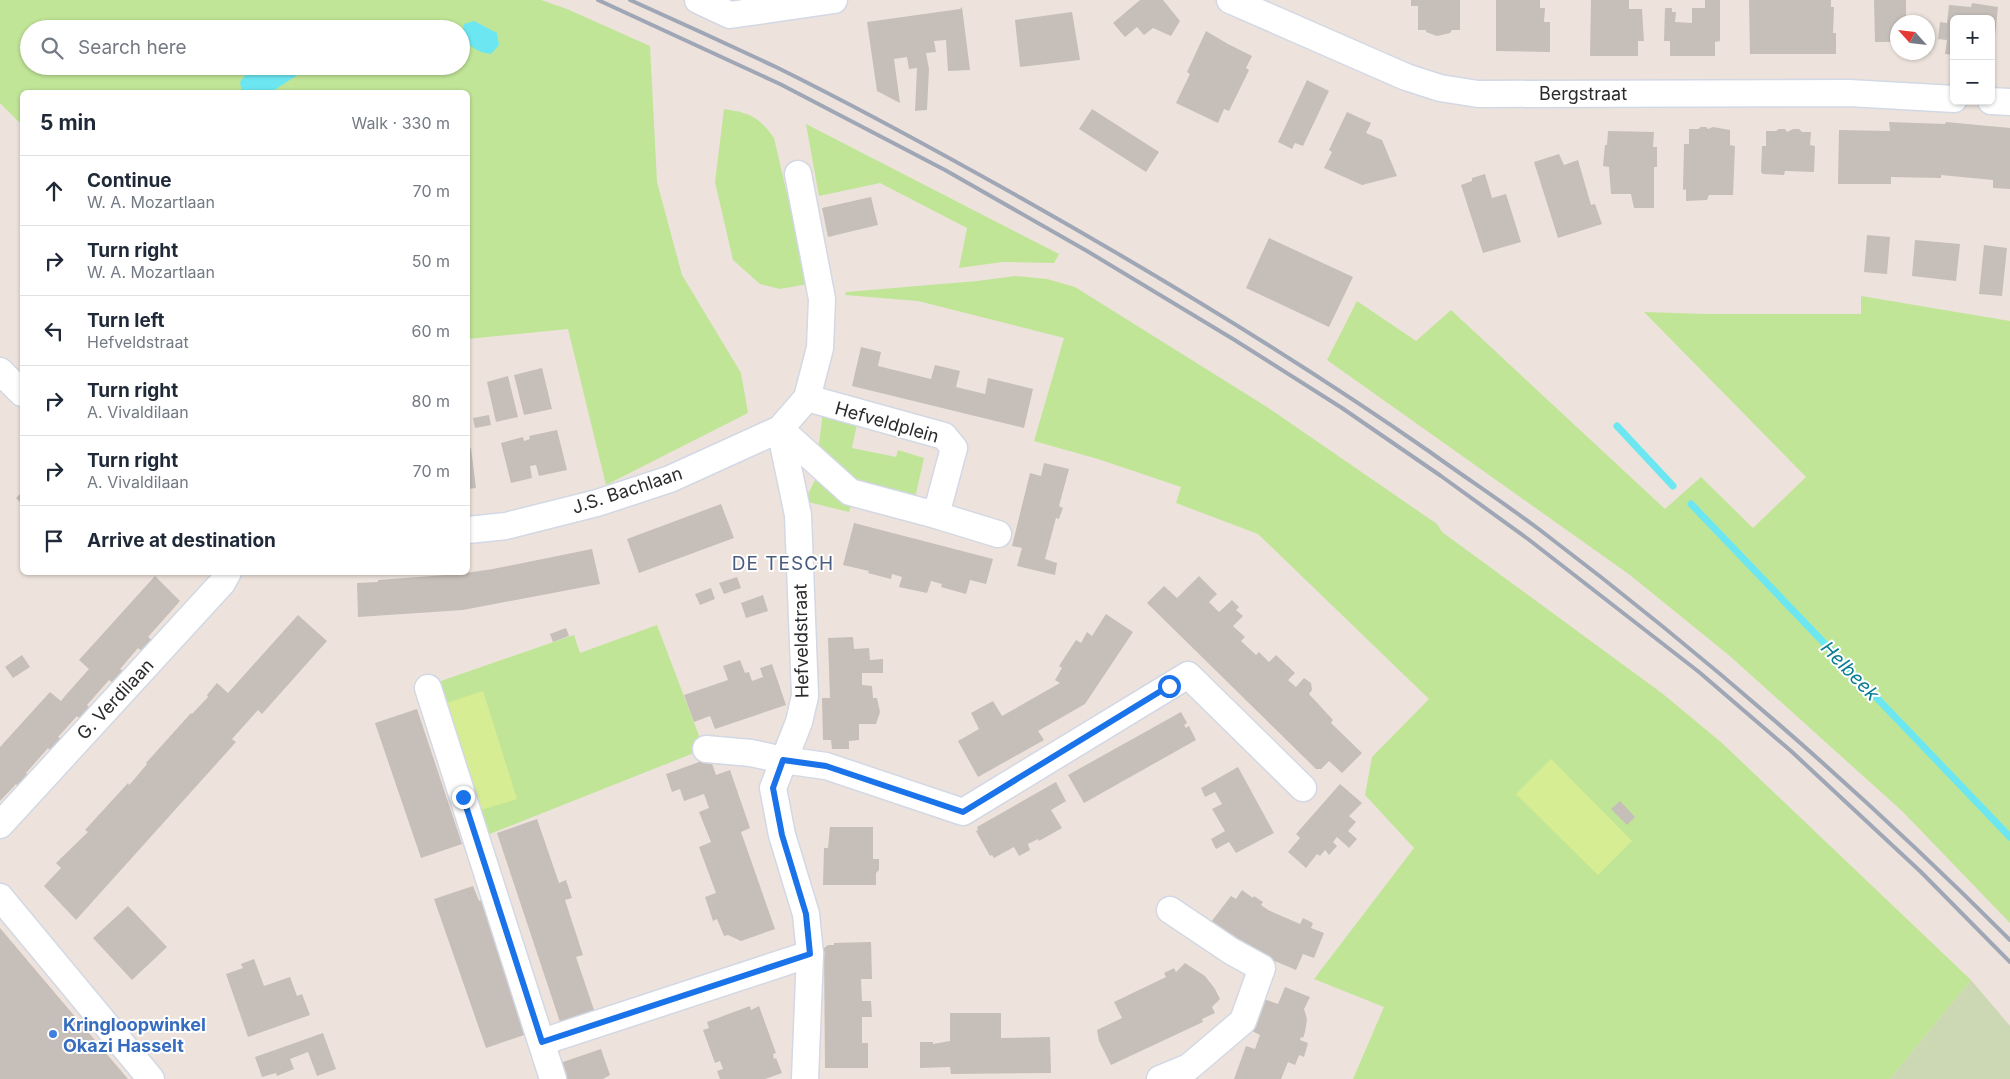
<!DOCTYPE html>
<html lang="en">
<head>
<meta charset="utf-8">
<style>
	body { margin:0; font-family:Inter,sans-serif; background:#f6f6f7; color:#1f2937 }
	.controls { position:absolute; right:15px; top:15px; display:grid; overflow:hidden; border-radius:8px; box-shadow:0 1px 4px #0004 }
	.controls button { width:45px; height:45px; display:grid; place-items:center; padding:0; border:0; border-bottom:1px solid #e0e1e3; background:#fff; color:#1f2937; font:25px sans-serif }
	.compass { position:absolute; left:1890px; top:15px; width:45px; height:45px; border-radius:50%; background:#fff; box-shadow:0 1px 4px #0004; rotate:297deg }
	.stop { position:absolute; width:15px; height:15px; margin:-11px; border:4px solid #1a73e8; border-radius:50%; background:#fff }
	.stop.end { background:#1a73e8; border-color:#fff; box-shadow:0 1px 5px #0008 }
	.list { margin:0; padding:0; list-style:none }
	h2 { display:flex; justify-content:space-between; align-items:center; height:65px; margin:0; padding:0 20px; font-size:21px }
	h2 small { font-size:16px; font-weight:400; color:#747a83 }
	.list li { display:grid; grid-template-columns:32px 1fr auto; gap:15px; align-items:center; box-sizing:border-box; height:70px; padding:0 20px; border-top:1px solid #e0e1e3 }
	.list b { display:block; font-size:19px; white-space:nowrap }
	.list p { margin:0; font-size:16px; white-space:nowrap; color:#747a83 }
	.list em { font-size:16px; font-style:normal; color:#747a83 }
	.icon { flex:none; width:28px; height:28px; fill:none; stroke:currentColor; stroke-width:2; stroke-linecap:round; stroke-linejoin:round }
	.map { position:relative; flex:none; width:2010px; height:1079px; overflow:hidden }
	.search { position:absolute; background:#fff; box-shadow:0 1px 4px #0004; left:20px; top:20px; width:450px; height:55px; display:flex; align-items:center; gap:12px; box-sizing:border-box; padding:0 18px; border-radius:28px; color:#747a83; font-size:19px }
	.panel { position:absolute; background:#fff; box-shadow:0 1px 4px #0004; left:20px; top:90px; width:450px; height:485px; border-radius:8px }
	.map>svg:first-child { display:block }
</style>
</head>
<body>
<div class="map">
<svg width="2010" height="1079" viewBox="0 0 2010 1079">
	<rect width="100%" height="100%" fill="#ede3dc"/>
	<g fill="#c0e597" fill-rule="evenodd">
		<path d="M0 0H541L567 9 650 46 657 182 682 275 741 373 748 413 606 485 568 329 468 339V92H22V125L0 103ZM29 29H461V66H29Z"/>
		<path d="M724 109C749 113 759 116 774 138L808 284 780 289 760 284 733 260 715 182Z"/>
		<polygon points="806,124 1059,254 1054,263 1002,262 959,268 967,228 880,183 819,196"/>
		<polygon points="1016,276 1047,279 1075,287 1267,407 1437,524 1442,532 1663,694 1722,743 1971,980 1890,1079 1353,1079 1384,1007 1314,979 1414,848 1365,795 1372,757 1429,699 1258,534 1176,503 1181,487 1098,459 1034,441 1064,338 918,301 845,295 846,292 977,281"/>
		<polygon points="1861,296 2010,321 2010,923 1902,811 1731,657 1630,575 1327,360 1357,301 1416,341 1451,310 1665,509 1701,477 1753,528 1806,477 1644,312 1708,314 1861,314"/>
		<polygon points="823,411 858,419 852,448 896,457 898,450 924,458 915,498 853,480 818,452"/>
		<polygon points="815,480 826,488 852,502 849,512 808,502 808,494"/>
		<polygon points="657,625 704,749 482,837 435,683 574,635 580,653"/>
	</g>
	<polygon fill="#cbd8b3" points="1971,980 2010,1026 2010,1079 1890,1079"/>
	<g fill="#d7ed93">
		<polygon points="483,691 517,799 481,810 447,703"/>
		<polygon points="1551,759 1632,841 1598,875 1516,794"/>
	</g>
	<g fill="#6ce7f2">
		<path d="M474 21 497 33 499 45 491 54C476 52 470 47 462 35L464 24Z"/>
		<polygon points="252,66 307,66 307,69 271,92 242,92 240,82"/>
	</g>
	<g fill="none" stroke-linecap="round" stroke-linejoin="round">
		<g stroke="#6ce7f2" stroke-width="7">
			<polyline points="1617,426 1673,486"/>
			<polyline points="1691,504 2010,837"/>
		</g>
	</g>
	<g fill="#c6beb8">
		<polygon points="1140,0 1163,0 1180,21 1171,36 1153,28 1144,35 1137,27 1125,37 1113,23"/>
		<polygon points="1411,0 1460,0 1460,30 1452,30 1450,33 1437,36 1426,32 1426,30 1418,30 1418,6 1411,6"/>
		<polygon points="1496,0 1540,0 1540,8 1545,8 1544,22 1550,22 1550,52 1496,51"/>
		<polygon points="1591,0 1629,0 1629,9 1642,9 1644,41 1638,41 1638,56 1590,56"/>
		<polygon points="1705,0 1720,0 1720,41 1715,42 1715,56 1670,56 1670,41 1664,41 1665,8 1672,8 1672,12 1676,12 1675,22 1692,23 1692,8 1705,8"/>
		<polygon points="1749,0 1831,0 1831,7 1834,7 1833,33 1836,33 1836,54 1750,54"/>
		<polygon points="1874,0 1906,0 1906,22 1898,22 1898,42 1875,42"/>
		<polygon points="1972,3 1998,7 1993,55 1991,19 1954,19 1954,55 1945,54 1947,40 1938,39 1940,22 1947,23 1949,5 1971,7"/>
		<polygon points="962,7 970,70 948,71 946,40 934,41 936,52 926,53 929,69 927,110 915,111 917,68 909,69 907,57 894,59 900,103 877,91 867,22 960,9"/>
		<polygon points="1072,12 1080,60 1020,67 1015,20"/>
		<polygon points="1206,31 1228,44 1252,56 1246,68 1249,70 1229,111 1224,109 1218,123 1176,103 1190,74 1187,72"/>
		<polygon points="1307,80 1329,91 1303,146 1295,143 1292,149 1278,142"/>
		<polygon points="1092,109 1159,152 1146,172 1079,129"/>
		<polygon points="1347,112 1371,123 1366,133 1382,140 1397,176 1362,185 1324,168 1332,152 1329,150"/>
		<polygon points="1889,122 1945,124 1946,122 2010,128 2010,189 1993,188 1993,180 1941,175 1941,178 1891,177 1891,184 1838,184 1839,130 1890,131"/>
		<polygon points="1701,127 1706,127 1708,129 1713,127 1730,130 1730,145 1735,146 1733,195 1709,195 1707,200 1686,201 1686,189 1683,190 1684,144 1689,144 1689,129 1698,129"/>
		<polygon points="1779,129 1785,129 1787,132 1793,129 1799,129 1802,132 1811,132 1810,145 1815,146 1814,172 1785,171 1784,175 1763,174 1761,172 1762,146 1766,146 1766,131 1776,131"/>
		<polygon points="1608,131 1654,132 1653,147 1657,147 1657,167 1654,167 1654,208 1634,208 1631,194 1611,194 1609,167 1603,166 1605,145 1607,145"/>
		<polygon points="1559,154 1564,165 1578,160 1591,205 1595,204 1602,224 1558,238 1534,162"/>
		<polygon points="1485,174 1492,198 1506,194 1521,242 1483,253 1461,185 1472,181 1472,178"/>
		<polygon points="871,197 878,225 828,237 822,208"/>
		<polygon points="1867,235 1890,237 1887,274 1864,272"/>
		<polygon points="1269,238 1353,277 1329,327 1246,288"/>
		<polygon points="1915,240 1960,244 1956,281 1912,276"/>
		<polygon points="1984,245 2007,248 2002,296 1979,294"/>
		<polygon points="861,347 881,352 878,366 931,379 935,365 960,371 956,387 985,394 988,378 1033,389 1024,428 852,386"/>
		<polygon points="542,368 552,409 524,415 514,375"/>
		<polygon points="508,376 518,417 496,422 487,382"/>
		<polygon points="489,415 491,425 475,428 473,418"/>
		<polygon points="557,430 567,470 539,476 536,465 530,466 532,478 511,483 501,443 523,437 524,441 530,439 529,436"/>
		<polygon points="468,448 471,448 476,488 468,489"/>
		<polygon points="1044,463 1069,469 1059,506 1063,508 1059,519 1056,518 1045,559 1057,563 1055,575 1017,566 1022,548 1012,546 1030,473 1041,476"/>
		<polygon points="22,492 22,504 16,498"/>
		<polygon points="721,504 734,538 639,573 627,539"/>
		<polygon points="854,523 993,559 986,584 970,580 966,594 941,587 942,584 931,581 927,593 899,587 902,577 892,574 891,579 868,573 869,571 843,565"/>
		<polygon points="592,549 600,584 463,610 358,617 357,583 378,582 378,580 459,574 493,569"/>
		<polygon points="155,576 180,601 148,637 152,640 142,651 138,648 120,669 123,671 113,683 109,680 87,705 90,708 80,719 77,716 58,737 62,739 51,751 48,748 26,773 29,776 19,787 16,784 0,801 0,747 50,692 61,701 65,696 89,669 79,660"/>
		<polygon points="1199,576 1217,594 1209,602 1219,612 1232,600 1239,607 1236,610 1243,616 1233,626 1245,637 1241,641 1256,655 1259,652 1269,662 1276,655 1295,673 1288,680 1296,687 1304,678 1311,683 1312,690 1309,694 1333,720 1331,723 1362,753 1342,773 1329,761 1321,769 1316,769 1147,603 1164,586 1177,598"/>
		<polygon points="737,577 741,588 724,594 719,583"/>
		<polygon points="711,588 715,599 700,605 695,594"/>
		<polygon points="763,595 768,611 746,618 741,603"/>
		<polygon points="1106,614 1133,632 1085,704 1038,731 1044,740 978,777 958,741 979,729 971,713 993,701 1002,716 1060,683 1055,680 1062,668 1059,666 1076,640 1081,643 1087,632 1092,636"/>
		<polygon points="298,615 327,641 262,714 258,710 232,739 236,742 76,920 44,886 61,868 56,863 88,832 85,830 128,783 129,785 131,783 147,764 146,763 191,713 192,714 208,697 207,695 217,683 228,693"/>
		<polygon points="566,628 569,636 553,642 550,634"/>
		<polygon points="853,637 854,649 869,648 870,660 883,659 883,673 862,673 862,685 872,686 873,698 877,698 880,712 876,724 859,724 859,740 849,741 849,749 832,749 831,740 823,740 822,698 830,698 828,638"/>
		<polygon points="22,655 30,667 13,678 5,667"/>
		<polygon points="740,660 745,673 749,672 752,681 763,677 760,668 772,664 786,705 715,729 710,716 694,722 684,695 728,680 723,666"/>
		<polygon points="417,709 462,844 421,858 375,723"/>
		<polygon points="1181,712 1187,723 1184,725 1186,728 1189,726 1196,740 1084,803 1068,775"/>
		<polygon points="710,758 716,775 730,770 750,828 741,832 775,929 741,941 728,935 724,936 717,919 713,921 705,897 716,893 699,847 711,842 699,812 709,808 704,794 684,801 680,789 672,792 666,774"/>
		<polygon points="1238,767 1274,833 1236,853 1229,842 1216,849 1211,839 1225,831 1212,809 1222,804 1215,792 1205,797 1201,788"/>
		<polygon points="1056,782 1066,801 1051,810 1062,828 1039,841 1038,839 1028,844 1030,850 1019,856 1014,847 994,858 992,855 990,856 976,831 978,830 977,827"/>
		<polygon points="1340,784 1362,803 1349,816 1356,822 1348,831 1357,839 1349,848 1337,837 1333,842 1337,846 1329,855 1325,850 1320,856 1317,854 1306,868 1288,852 1300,838 1296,834"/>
		<polygon points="1620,801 1635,817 1627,825 1611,809"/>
		<polygon points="537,819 559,883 566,880 572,898 565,900 583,955 576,957 594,1010 560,1022 497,833"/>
		<polygon points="830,827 873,827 873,859 879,859 879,870 876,873 876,885 823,885 824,848 828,848"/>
		<polygon points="473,886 479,901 481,900 486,914 513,992 511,992 515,1004 516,1003 527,1034 486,1048 434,899"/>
		<polygon points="1242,890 1253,898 1254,896 1263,902 1261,905 1268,910 1300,924 1303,918 1313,923 1311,928 1324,933 1314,958 1303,954 1296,970 1249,950 1237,942 1237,938 1233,935 1231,937 1211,922 1231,896 1236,899"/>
		<polygon points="128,906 167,947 132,980 93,938"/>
		<polygon points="0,928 49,986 128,1079 0,1079"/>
		<polygon points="871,942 872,979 861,979 862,1001 871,1001 872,1017 862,1017 862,1043 868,1043 868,1068 825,1068 824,948 828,945 834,945 834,943"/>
		<polygon points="254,959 264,986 290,977 297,996 302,994 310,1015 248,1037 226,974 243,968 241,964"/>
		<polygon points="1185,963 1205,976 1215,989 1220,999 1212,1007 1215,1013 1202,1019 1203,1022 1111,1065 1099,1041 1097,1030 1122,1018 1114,1002 1166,977 1164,973 1174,968 1176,972"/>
		<polygon points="1285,987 1310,997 1304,1009 1307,1019 1305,1032 1303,1038 1301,1037 1300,1040 1308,1043 1304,1057 1299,1055 1295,1065 1288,1062 1281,1079 1234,1079 1246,1046 1255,1049 1260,1035 1252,1031 1264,999 1278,1004"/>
		<polygon points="750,1006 751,1010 759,1006 776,1053 773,1054 774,1059 776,1058 782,1073 765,1079 720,1079 717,1071 723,1069 720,1061 715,1063 703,1030 709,1028 707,1022"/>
		<polygon points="950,1013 1001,1013 1001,1038 1050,1037 1051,1073 951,1074 950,1067 920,1068 920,1042 933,1042 933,1044 950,1041"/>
		<polygon points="323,1033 336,1069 317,1076 308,1052 290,1059 294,1069 277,1076 276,1073 262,1077 255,1057"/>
		<polygon points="601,1049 610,1075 603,1079 566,1079 560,1063"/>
	</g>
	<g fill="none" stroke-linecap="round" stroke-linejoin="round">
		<g stroke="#d2d8e4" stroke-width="29">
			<g id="minor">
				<polyline points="698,0 730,15 834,0"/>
				<polyline points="1230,0 1406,77 1440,88 1478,94 1849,93 1954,99"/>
				<polyline points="1991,101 2010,102"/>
				<polyline points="0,371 22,393"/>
				<polyline points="780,429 798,515 805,696 799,722 773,788 782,835 806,914 810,954 805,1079"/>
				<polyline points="780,429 850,492 936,515 954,448 944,436 807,398"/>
				<polyline points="936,515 998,534"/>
				<polyline points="468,530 506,526 597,503 670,479 780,429 807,398 820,348 822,299 798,174"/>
				<polyline points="428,688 553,1079"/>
				<polyline points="706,749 751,753 783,760 826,766 963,812 1188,675 1303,788"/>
				<polyline points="0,825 222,583 228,572"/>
				<polyline points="0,897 151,1079"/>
				<polyline points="542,1042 810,954"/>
				<polyline points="1160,1079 1189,1067 1243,1021 1262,968 1231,951 1170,910"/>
			</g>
		</g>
		<use href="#minor" stroke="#fff" stroke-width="26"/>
		<g stroke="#9fa6b6" stroke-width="4">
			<polyline points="598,0 780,84 945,170 1087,251 1233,339 1342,408 1441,476 1528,539 1699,672 1791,751 1921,872 2010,962"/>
			<path d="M630 0C679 22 727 44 776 67 859 108 941 153 1021 198 1161 277 1298 360 1430 452 1466 478 1504 503 1540 530 1706 656 1863 793 2010 940"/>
		</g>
	</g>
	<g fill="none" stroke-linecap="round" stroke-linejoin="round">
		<polyline stroke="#1a73e8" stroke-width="6" points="463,797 542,1042 810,954 806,914 782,835 773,788 783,760 826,766 963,812 1169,686"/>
	</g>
	<circle fill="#3f7fe0" stroke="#fff" stroke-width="2" cx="53" cy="1034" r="5"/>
	<g text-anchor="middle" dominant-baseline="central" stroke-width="4" stroke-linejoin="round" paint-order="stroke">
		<g font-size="18" fill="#2b2b2b" stroke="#fff">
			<text x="1583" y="93">Bergstraat</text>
			<text transform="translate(887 422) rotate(16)">Hefveldplein</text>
			<text transform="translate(627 490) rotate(-18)">J.S. Bachlaan</text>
			<text transform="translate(801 641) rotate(-91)">Hefveldstraat</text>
			<text transform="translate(115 699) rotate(-47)">G. Verdilaan</text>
		</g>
		<g font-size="18" font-weight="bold" fill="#366cbe" stroke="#fff" text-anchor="start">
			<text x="63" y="1024">Kringloopwinkel<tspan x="63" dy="21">Okazi Hasselt</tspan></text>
		</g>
		<g font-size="19" letter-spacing="1" fill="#495c7d" stroke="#fff">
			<text x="783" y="563">DE TESCH</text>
		</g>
		<g font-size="19" font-style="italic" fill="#0a7c93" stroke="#fff">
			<text transform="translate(1850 671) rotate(46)">Helbeek</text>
		</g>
	</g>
</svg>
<div class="controls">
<button>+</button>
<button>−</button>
</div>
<svg class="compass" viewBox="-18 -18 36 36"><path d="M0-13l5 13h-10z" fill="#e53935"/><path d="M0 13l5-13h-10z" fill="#747a83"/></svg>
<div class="stop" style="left:1169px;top:686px"></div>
<div class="stop end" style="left:463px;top:797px"></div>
<div class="search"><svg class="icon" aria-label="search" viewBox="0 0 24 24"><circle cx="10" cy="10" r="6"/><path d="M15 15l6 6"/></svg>Search here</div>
<section class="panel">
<h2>5 min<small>Walk · 330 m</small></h2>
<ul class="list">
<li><svg class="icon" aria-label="ahead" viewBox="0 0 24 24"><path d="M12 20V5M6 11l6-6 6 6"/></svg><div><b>Continue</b><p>W. A. Mozartlaan</p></div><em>70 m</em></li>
<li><svg class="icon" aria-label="right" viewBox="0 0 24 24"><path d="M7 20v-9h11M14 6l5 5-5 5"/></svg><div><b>Turn right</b><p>W. A. Mozartlaan</p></div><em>50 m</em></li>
<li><svg class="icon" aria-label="left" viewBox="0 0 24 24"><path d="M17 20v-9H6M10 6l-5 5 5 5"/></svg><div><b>Turn left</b><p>Hefveldstraat</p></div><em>60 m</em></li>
<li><svg class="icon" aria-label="right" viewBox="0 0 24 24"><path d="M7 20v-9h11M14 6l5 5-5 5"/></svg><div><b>Turn right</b><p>A. Vivaldilaan</p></div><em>80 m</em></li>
<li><svg class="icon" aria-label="right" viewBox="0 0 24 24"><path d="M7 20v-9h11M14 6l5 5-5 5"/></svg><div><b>Turn right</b><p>A. Vivaldilaan</p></div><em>70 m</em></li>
<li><svg class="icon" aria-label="arrive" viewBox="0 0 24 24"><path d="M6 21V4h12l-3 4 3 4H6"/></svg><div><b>Arrive at destination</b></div></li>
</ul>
</section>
</div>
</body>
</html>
